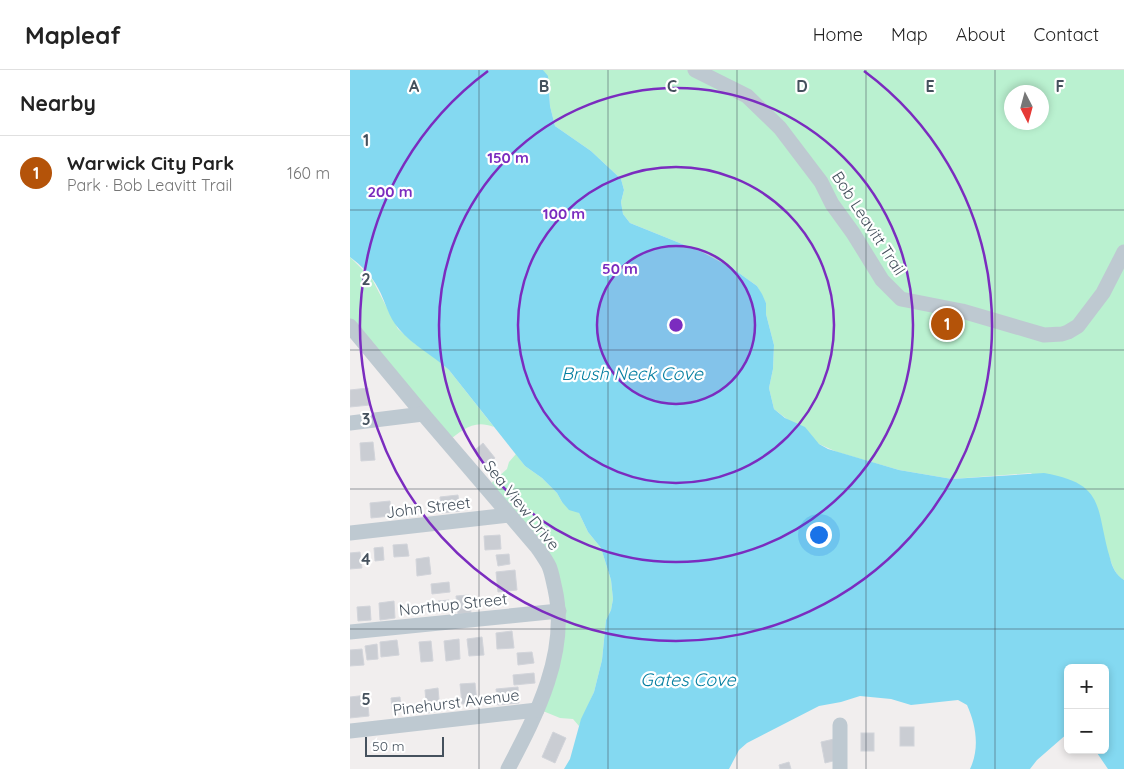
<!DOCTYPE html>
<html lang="en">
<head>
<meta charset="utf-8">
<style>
	body { margin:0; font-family:Quicksand,sans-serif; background:#f6f6f6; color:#222 }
	.controls { position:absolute; right:15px; bottom:15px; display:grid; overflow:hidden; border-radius:8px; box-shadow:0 2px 8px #0003 }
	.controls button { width:45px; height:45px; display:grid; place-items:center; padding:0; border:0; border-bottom:1px solid #e0e0e0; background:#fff; color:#222; font:25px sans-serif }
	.compass { position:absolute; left:654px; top:15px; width:45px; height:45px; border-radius:50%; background:#fff; box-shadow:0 2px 8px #0003; rotate:174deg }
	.scale { position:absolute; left:15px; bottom:12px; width:79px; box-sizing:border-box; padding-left:5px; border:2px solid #45515d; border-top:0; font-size:14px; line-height:18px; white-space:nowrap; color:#45515d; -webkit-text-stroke:4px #fff; paint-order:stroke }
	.you { position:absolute; left:468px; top:464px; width:18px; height:18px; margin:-12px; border:4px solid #fff; border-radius:50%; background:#1a73e8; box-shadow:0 0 0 8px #1a73e833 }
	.badge { display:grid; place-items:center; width:32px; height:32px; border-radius:50%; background:#b45309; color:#fff; font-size:16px; font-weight:700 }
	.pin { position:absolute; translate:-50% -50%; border:2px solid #fff; box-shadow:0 1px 5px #0006 }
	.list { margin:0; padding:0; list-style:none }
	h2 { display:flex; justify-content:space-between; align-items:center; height:65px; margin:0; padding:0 20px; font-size:21px }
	h2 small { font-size:16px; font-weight:400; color:#767676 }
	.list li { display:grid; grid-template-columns:32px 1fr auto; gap:15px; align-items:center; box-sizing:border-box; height:75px; padding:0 20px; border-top:1px solid #e0e0e0 }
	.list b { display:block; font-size:19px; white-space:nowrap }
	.list p { margin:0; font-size:16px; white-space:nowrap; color:#767676 }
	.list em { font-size:16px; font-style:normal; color:#767676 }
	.map { position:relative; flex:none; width:774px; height:699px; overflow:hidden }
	header { display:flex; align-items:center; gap:30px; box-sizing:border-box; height:70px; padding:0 25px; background:#fff; border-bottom:1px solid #e0e0e0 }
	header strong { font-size:24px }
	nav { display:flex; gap:28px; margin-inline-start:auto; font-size:18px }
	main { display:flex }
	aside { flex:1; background:#fff }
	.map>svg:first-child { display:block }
</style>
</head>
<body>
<header>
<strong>Mapleaf</strong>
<nav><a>Home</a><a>Map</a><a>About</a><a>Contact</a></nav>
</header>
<main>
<aside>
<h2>Nearby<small></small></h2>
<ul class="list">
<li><span class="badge">1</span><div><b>Warwick City Park</b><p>Park · Bob Leavitt Trail</p></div><em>160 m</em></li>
</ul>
</aside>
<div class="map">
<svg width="774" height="699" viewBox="0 0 774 699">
	<rect width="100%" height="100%" fill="#f1eeee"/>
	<g fill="#baf1d0" fill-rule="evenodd">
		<path d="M193 0H774V510C765 505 762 495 759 486L681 403 602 409 549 400 487 382 469 374 424 339 419 318 423 299 424 275 416 244V233L407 216 382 198 352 182 280 153 273 144 271 132 274 120 271 109 241 81 205 56 200 36 199 16ZM662 22H692V52H662Z"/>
		<path d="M0 187 22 209 48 259 65 274 84 287 99 300 144 357C123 349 113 360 97 372L0 257Z"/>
		<polygon points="166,384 175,396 192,408 207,423 212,432 229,443 238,462 251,478 261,510 263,529 261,540 256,550 252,590 244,622 229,656 223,649 210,648 188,639 205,587 200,500 137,417 157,399 159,392"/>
	</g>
	<path fill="#84d9f1" d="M0 0H193L198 6 200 36 205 56 241 81 271 109 274 120 271 132 273 144 280 153 352 182 382 198 407 216 412 224 416 233V244L424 275 423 299 419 318 424 339 435 348 455 357 469 374 478 379 549 400 602 409 694 403C757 414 745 438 760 488 762 497 766 505 774 510V699H758L745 680H755V598H718V663L687 690 680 699H620C630 678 626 655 617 635L608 630 561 635 541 629 510 626 491 632 469 636 397 673 389 680 379 699H214L220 689 231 649 244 622 252 590 256 550 261 540 263 529 261 510 251 478 238 462 229 443 219 440 212 432 207 423 192 408 175 396 99 300C83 285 63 276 49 259 38 247 36 232 28 218 22 206 11 195 0 187Z"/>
	<g fill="#cacdd3" stroke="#d2d4da">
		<polygon points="18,318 20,335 0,337 0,320"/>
		<polygon points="23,372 25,390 11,391 10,373"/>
		<polygon points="133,373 145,388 136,395 125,380"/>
		<polygon points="108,425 110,441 91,443 90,427"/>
		<polygon points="40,431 41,446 21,448 20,433"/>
		<polygon points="150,465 151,479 135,480 134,466"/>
		<polygon points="57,474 59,486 44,487 43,475"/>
		<polygon points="33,477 34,490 25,491 24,478"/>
		<polygon points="10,482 12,498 0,499 0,483"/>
		<polygon points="159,484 160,494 148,496 146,485"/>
		<polygon points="79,487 81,504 67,506 66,489"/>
		<polygon points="165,500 167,520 148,522 146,502"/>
		<polygon points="99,512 100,522 82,524 81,514"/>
		<polygon points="119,525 121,543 108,544 106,526"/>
		<polygon points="99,530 100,540 89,542 88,531"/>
		<polygon points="44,531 45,548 30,550 29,533"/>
		<polygon points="20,536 21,550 8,551 7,537"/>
		<polygon points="162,561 164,578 147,579 146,563"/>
		<polygon points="132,567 134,585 119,586 117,569"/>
		<polygon points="109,569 110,589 96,591 94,571"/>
		<polygon points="47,570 49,585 31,587 30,572"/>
		<polygon points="81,571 83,591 71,592 69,572"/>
		<polygon points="27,574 28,589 17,590 15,576"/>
		<polygon points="12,579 14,595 0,596 0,580"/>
		<polygon points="182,582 184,593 168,595 167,583"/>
		<polygon points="184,603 185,613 164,615 163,605"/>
		<polygon points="125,613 127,633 112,634 110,614"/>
		<polygon points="168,617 169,633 148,635 146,619"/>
		<polygon points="88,618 90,641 77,643 75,620"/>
		<polygon points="17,625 19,646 0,648 0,627"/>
		<polygon points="50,627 51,639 42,639 41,628"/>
		<rect x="550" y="657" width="14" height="19"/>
		<polygon points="203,662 216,668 205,693 192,687"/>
		<rect x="511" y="663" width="13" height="18"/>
		<polygon points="484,669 487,690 475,693 471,672"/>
		<polygon points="439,692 441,699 430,699 429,695"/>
	</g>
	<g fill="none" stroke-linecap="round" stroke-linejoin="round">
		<g stroke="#bec9d1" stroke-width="15">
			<polyline points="345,0 397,26 430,58 471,112 482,134 503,163 532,210 551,229 612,241 694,265 712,264 718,262 728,256 753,223 774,182"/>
			<path d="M0 256 73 344 187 477C191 483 196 490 199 496 202 503 203 511 205 519 219 582 187 644 158 699"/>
			<polyline points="0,353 73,344"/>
			<polyline points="0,463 159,445"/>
			<polyline points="0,562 209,541"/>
			<polyline points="490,655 490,699"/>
			<polyline points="0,661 187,640"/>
		</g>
	</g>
	<path fill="none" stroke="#45515d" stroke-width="1" stroke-opacity="0.55" d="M129 0V699M258 0V699M387 0V699M516 0V699M645 0V699M0 140H774M0 280H774M0 419H774M0 559H774"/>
	<circle cx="326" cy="255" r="79" fill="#7b2cbf" fill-opacity=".12"/>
	<g fill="none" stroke="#7b2cbf" stroke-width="2.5">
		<circle cx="326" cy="255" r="79"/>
		<circle cx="326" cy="255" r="158"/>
		<circle cx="326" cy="255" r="237"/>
		<path d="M514 1A316 316 0 1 1 138 1"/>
	</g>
	<g text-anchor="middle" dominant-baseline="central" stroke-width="4.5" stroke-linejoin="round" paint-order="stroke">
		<g font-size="16" fill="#45515d" stroke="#fff">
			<text transform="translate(519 153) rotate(57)">Bob Leavitt Trail</text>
			<text transform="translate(172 435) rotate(51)">Sea View Drive</text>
			<text transform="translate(78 437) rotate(-7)">John Street</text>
			<text transform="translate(103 534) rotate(-6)">Northup Street</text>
			<text transform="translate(106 632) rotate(-7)">Pinehurst Avenue</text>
		</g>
		<g font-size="18" font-style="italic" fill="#057fa1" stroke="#fff">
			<text x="282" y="303">Brush Neck Cove</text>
			<text x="338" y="609">Gates Cove</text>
		</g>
	</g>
	<g font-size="16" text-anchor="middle" font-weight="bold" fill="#45515d" stroke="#fff" stroke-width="4.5" stroke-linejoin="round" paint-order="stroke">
		<text x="64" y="22">A</text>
		<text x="194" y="22">B</text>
		<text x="322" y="22">C</text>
		<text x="452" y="22">D</text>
		<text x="580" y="22">E</text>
		<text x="710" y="22">F</text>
		<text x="16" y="76">1</text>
		<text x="16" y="215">2</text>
		<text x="16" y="355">3</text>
		<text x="16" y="495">4</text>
		<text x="16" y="635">5</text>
	</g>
	<circle cx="326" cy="255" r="8" fill="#7b2cbf" stroke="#fff" stroke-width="2.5"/>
	<g font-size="15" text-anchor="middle" font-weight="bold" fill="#7b2cbf" stroke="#fff" stroke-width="4.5" stroke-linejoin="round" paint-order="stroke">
		<text x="158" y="93">150 m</text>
		<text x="40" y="127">200 m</text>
		<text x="214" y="149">100 m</text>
		<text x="270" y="204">50 m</text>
	</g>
</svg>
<div class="controls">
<button>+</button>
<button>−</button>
</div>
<svg class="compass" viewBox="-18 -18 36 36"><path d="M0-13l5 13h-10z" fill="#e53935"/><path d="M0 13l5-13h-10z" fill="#767676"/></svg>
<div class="scale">50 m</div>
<div class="you"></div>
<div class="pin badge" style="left:597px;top:254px">1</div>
</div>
</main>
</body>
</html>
